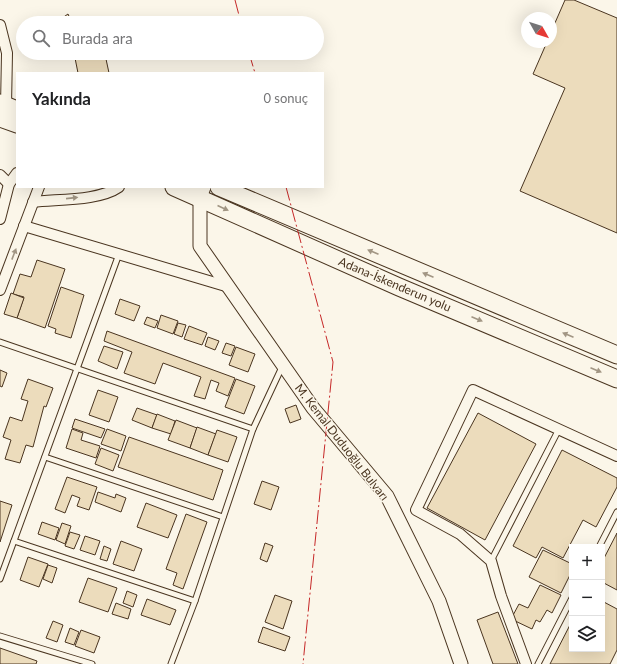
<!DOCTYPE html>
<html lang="tr">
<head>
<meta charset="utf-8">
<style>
	body { margin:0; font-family:Lato,sans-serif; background:#f2f2f2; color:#202124 }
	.controls { position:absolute; right:12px; bottom:12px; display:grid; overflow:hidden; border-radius:0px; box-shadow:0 4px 16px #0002 }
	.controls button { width:36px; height:36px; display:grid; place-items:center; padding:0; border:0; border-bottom:1px solid #e0e0e0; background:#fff; color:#202124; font:20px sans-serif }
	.compass { position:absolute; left:521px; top:12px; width:36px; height:36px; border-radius:50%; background:#fff; box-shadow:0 4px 16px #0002; rotate:129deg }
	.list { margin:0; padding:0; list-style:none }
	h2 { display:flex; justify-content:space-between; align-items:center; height:52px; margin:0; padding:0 16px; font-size:17px }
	h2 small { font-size:13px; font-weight:400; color:#757577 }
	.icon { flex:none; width:22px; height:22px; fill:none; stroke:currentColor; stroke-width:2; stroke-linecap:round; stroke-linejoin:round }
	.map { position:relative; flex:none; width:617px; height:664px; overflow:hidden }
	.search { position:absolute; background:#fff; box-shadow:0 4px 16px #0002; left:16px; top:16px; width:308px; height:44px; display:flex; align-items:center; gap:10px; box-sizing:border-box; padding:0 14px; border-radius:22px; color:#757577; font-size:15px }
	.panel { position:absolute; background:#fff; box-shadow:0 4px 16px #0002; left:16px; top:72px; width:308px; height:116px; border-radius:0px }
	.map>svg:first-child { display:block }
</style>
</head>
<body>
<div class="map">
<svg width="617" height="664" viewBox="0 0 617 664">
	<rect width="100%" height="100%" fill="#fbf6e9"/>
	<g fill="#ecdcbc" stroke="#4a3520">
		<polygon points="565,0 574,0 617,18 617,233 520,191 565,88 533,74 547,42 551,42 551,32"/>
		<polygon points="68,14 72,23 55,23"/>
		<polygon points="74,53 115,53 116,57 106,59 109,73 78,73"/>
		<polygon points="37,260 65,269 45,328 17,318 24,297 13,294 20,274 31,277"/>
		<polygon points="61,287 84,295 71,338 55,333 56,329 48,326"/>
		<polygon points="11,293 24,298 17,318 4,314"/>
		<polygon points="120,299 140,306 134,321 115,314"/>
		<polygon points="161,315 178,321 173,334 157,328"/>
		<polygon points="147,317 158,321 155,328 144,324"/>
		<polygon points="178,323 186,325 182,337 174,334"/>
		<polygon points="189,326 207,333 202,345 184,339"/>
		<polygon points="107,331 235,378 228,396 216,391 219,383 211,380 205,399 194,396 201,377 163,363 155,384 124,373 132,352 104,341"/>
		<polygon points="208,337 219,341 215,350 205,346"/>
		<polygon points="226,343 235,346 231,356 222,353"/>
		<polygon points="104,346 123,352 117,369 98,361"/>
		<polygon points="236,347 255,354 248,372 229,365"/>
		<polygon points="0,370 7,373 2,387 0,386"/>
		<polygon points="28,379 53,388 46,407 44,406 33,447 26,445 20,463 5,459 11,440 3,437 10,417 22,421 28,401 21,399"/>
		<polygon points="236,379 255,386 244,414 225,407"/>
		<polygon points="98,390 118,397 109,422 89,415"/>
		<polygon points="296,405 301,419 290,423 285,409"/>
		<polygon points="137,408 157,415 152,428 132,420"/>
		<polygon points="478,413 536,444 485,540 427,508"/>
		<polygon points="157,414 175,421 171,434 152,428"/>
		<polygon points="75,419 105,429 101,438 72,428"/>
		<polygon points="176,420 197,428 190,448 168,440"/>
		<polygon points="197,427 216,434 208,455 190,448"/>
		<polygon points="72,429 83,433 81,440 100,446 96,458 66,448"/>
		<polygon points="107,429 126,436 121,451 101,444"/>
		<polygon points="217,430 237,437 228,462 208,455"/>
		<polygon points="129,437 223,470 213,500 118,467"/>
		<polygon points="101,448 119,455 113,471 95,464"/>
		<polygon points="562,450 617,478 617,487 596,527 583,520 563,558 542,547 536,558 513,546"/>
		<polygon points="67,477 97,487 89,510 77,506 80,498 72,495 65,513 55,509"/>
		<polygon points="262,481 279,487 271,510 254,504"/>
		<polygon points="98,492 115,498 116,494 126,498 121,512 95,502"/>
		<polygon points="0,501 12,505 0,542"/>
		<polygon points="146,503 177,515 168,538 137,527"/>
		<polygon points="186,514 207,522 183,589 173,585 177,573 166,569"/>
		<polygon points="42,522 59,528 55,540 38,534"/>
		<polygon points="62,523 71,526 65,544 56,540"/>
		<polygon points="70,532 80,535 74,549 65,546"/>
		<polygon points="617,533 617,590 602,582 602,562"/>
		<polygon points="85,536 100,541 95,555 80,550"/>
		<polygon points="121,541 142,549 134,571 113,564"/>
		<polygon points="265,543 273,546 267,562 260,559"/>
		<polygon points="104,546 111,549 107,561 100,559"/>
		<polygon points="543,550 572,564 572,571 561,593 529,577"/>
		<polygon points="28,557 48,564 39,587 20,580"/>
		<polygon points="48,565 57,568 52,583 43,579"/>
		<polygon points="88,578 117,588 108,612 79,602"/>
		<polygon points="540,585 561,595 552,613 547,610 540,622 536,620 532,629 511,619 519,604 528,608"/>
		<polygon points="127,591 137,595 133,607 123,603"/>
		<polygon points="275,595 292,601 283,629 265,622"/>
		<polygon points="147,599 176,610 170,625 141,615"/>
		<polygon points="602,601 617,609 617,650 610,664 550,664 572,621 572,649 602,649"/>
		<polygon points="116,603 131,609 128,619 112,614"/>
		<polygon points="498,612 518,664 493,664 477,620"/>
		<polygon points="53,621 63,625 57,642 46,638"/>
		<polygon points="263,627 290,637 285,651 258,642"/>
		<polygon points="70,628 79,632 74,645 65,642"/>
		<polygon points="81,630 100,637 94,653 75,646"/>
		<polygon points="0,648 37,661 36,664 0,664"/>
	</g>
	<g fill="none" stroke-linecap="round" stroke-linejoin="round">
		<g stroke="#4a3520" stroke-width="7">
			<g id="service">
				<polyline points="0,342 253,429"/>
				<polyline points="45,457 223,517"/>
				<polyline points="14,541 195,601"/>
				<polyline points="599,547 617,512"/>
				<polyline points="491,561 559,429"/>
				<polyline points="0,579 119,254"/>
				<polyline points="0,636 92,664"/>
				<polyline points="171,664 195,601 253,429 282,367"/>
				<polyline points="538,664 572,598"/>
			</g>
		</g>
		<g stroke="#4a3520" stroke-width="12">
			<g id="minor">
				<polyline points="0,25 7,53 6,106"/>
				<polyline points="0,175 9,184"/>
				<path d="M33 202C58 199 99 201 119 187"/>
				<polyline points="0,219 9,184 17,173"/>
				<polyline points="24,226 229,287"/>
				<polyline points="0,290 39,187"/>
				<polyline points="526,664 501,596 491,561 460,534 416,510 473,390 617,456"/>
			</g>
		</g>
		<g stroke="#4a3520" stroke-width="15">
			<polyline id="tertiary" points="204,187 200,198 200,246 313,408 387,496 439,601 461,664"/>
		</g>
		<g stroke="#4a3520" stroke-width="19">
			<g id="trunk">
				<polyline points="0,103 17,110"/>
				<polyline points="0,118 17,124"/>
				<polyline points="174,187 399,287 617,379"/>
				<polyline points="219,187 617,355"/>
			</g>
		</g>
		<use href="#service" stroke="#fbf6e9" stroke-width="5"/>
		<use href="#minor" stroke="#fbf6e9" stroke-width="10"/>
		<use href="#tertiary" stroke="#fbf6e9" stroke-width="13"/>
		<use href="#trunk" stroke="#fbf6e9" stroke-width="17"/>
		<g stroke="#c62828" stroke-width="1" stroke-dasharray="14 3 2 3" stroke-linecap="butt">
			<polyline points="235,0 241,23"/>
			<polyline points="249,53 255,73"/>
			<polyline points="286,187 333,362 303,664"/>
		</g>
	</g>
	<defs><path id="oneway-solid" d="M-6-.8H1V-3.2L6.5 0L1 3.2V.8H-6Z"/></defs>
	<g fill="#a29684">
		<use href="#oneway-solid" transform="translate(72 198) rotate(-6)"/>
		<use href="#oneway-solid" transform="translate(223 208) rotate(24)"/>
		<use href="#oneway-solid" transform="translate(373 252) rotate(-157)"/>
		<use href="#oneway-solid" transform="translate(14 254) rotate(-69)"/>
		<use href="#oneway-solid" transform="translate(428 275) rotate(-157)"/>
		<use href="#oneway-solid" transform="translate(477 319) rotate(23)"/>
		<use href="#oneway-solid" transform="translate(568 335) rotate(-157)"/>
		<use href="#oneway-solid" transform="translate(596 370) rotate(23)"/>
	</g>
	<g text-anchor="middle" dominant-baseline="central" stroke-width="3" stroke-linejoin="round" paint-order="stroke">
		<g font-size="12" fill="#4a3520" stroke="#fbf6e9">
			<text transform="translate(395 284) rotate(23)">Adana-İskenderun yolu</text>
			<text transform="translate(342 442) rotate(52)">M. Kemal Duduoğlu Bulvarı</text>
		</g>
	</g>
</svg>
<div class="controls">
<button>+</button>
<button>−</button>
<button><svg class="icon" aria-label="layers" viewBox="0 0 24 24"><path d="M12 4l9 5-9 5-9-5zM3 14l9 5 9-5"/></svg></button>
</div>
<svg class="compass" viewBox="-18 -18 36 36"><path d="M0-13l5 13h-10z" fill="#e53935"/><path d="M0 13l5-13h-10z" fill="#757577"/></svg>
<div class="search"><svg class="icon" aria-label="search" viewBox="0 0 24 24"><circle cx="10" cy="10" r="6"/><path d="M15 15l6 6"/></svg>Burada ara</div>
<section class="panel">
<h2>Yakında<small>0 sonuç</small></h2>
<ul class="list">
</ul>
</section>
</div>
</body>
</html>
